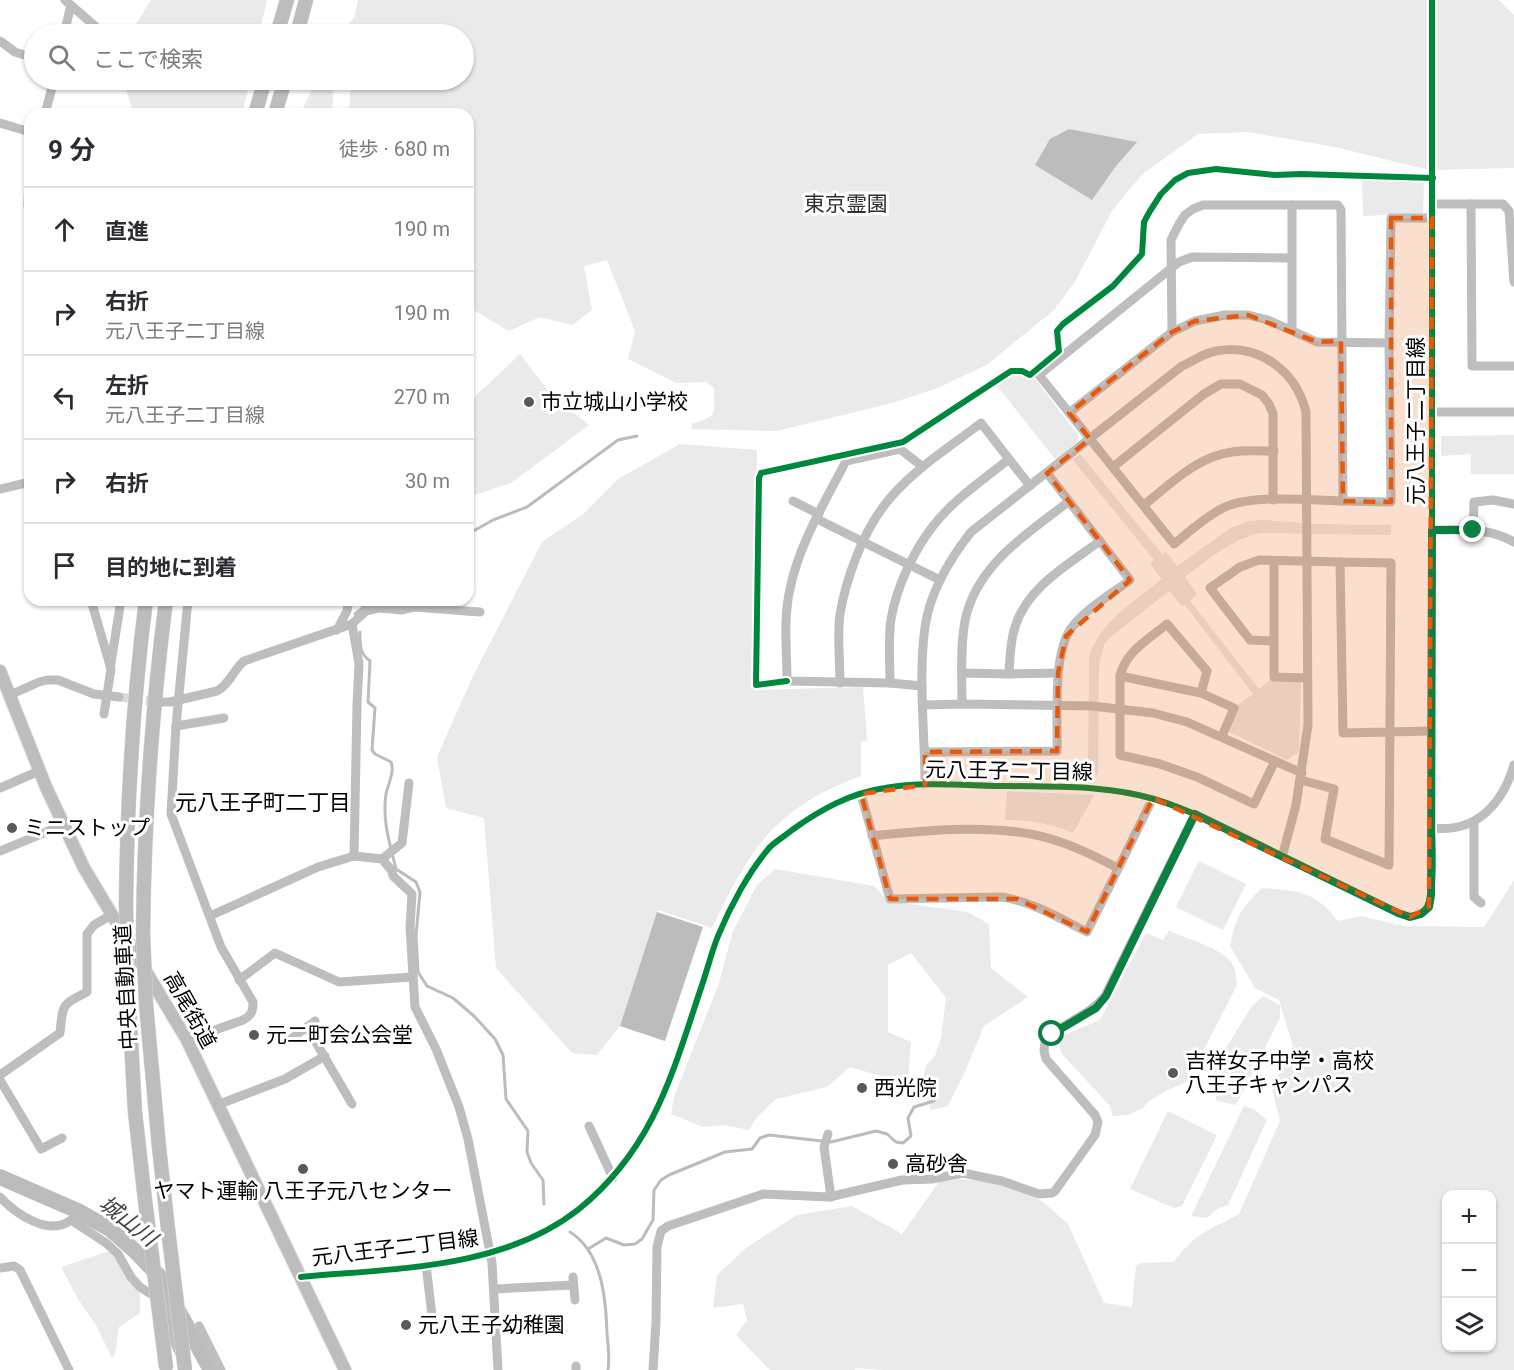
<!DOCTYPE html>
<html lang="ja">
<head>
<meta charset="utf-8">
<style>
	body { margin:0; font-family:Roboto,"Noto Sans JP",sans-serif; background:#f2f2f3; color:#2b2b33 }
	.controls { position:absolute; right:18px; bottom:18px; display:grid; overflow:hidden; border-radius:12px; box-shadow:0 2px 4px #0004 }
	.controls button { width:54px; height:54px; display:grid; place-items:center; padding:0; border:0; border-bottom:2px solid #e1e1e2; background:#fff; color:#2b2b33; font:30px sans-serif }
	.stop { position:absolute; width:18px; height:18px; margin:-14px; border:4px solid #0b8043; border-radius:50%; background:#fff }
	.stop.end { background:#0b8043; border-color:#fff; box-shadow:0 2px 6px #0008 }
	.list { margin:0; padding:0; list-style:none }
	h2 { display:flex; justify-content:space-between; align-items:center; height:78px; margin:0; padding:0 24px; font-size:26px }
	h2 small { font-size:20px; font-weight:400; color:#7c7c81 }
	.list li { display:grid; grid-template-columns:39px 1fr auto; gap:18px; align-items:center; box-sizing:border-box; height:84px; padding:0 24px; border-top:2px solid #e1e1e2 }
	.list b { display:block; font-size:22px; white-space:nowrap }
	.list p { margin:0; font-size:20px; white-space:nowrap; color:#7c7c81 }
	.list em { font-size:20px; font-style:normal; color:#7c7c81 }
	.icon { flex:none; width:33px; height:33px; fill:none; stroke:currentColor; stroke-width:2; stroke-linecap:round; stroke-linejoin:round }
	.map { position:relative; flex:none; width:1514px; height:1370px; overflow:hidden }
	.search { position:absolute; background:#fff; box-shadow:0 2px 4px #0004; left:24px; top:24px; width:450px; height:66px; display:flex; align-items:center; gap:15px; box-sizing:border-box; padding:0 21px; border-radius:33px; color:#7c7c81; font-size:22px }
	.panel { position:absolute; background:#fff; box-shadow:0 2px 4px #0004; left:24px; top:108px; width:450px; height:498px; border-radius:18px }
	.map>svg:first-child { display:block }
</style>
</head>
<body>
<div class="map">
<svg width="1514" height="1370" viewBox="0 0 1514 1370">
	<rect width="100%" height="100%" fill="#fff"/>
	<g fill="#eaeaea" fill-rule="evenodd">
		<polygon points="151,0 267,0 259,34 130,34"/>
		<path d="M358 0H1499L1514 15V168L1429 170 1335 147 1248 132 1198 134 1144 173 1127 192 1112 211 1076 280 1054 310 988 364 938 388 892 403 777 431 691 429 692 424C719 415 714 415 714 388L706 382 676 383 628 359 635 331 607 260 584 266 592 310 572 325 540 317 509 331 468 307V114H349L351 80H464V34H372L374 28 370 34H342L354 17Z"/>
		<polygon points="123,80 250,80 242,114 134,114"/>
		<polygon points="317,80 334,80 332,114 300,114"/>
		<polygon points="1362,176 1424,179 1423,219 1391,218 1387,215 1363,216"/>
		<polygon points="520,354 552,396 589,425 511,483 468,497 468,403"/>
		<polygon points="1015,373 1022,375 1027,379 1033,376 1078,435 1078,441 1056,460 997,386"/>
		<polygon points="1514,435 1514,474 1471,474 1471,454 1441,456 1441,436"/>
		<path d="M680 444 757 450 754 690 863 687 867 741 861 742V776C776 807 749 849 712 928L658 910 620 1026 597 1055 572 1053 496 968 484 818 446 808 437 757 472 678 542 542 582 515 618 479Z"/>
		<path d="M1080 454 1162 554 1166 552 1177 566 1231 528 1249 521 1264 520 1317 524 1391 525V535L1260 533C1230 540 1209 559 1185 577L1197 594 1190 601 1259 689 1274 677H1301L1299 752 1287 760 1225 730 1234 708 1253 694 1185 605 1182 606 1169 591 1112 636 1105 643 1099 664 1098 775 1088 774 1089 658C1098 623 1135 601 1162 579L1150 564 1154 560 1073 460Z"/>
		<path d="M1007 791 1094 795 1073 833C1050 823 1030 820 1005 820Z"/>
		<polygon points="1199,861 1246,884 1223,930 1176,907"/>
		<polygon points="775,869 874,886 888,901 968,912 989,924 991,968 1028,997 984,1026 963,1076 948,1106 931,1110 922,1086 926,1065 935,1056 941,1038 946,998 911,953 888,965 888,1032 911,1042 908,1079 891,1079 850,1067 827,1087 776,1099 756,1118 749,1130 724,1125 703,1127 671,1114 674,1097 719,983 733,931 757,885"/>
		<path d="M1514 880V1370H884L856 1368 855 1370H770L736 1335 747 1320 743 1304 713 1308 717 1275 746 1248 797 1215 852 1206 902 1234 939 1182 959 1179 999 1182 1042 1201 1068 1224 1104 1303 1132 1307 1136 1266 1140 1263 1174 1262C1195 1232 1209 1231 1239 1214L1280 1121 1271 1085 1294 1050 1279 1000 1255 988 1230 946C1236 917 1240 909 1262 888 1299 891 1314 890 1338 921L1361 916 1403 926 1484 927ZM1446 1194H1492V1348H1446Z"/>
		<path d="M1169 931C1185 938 1225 949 1233 965 1236 971 1236 979 1237 985L1188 1081 1164 1092 1149 1101 1143 1108 1128 1115 1113 1116 1110 1106 1062 1054 1059 1047 1060 1040 1064 1035 1100 1020 1146 933 1163 940Z"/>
		<polygon points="1263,996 1280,1005 1280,1018 1236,1105 1217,1101 1211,1085 1214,1068 1251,1007"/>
		<polygon points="1244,1106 1255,1110 1267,1120 1228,1205 1217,1209 1207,1218 1191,1216"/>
		<polygon points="1168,1111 1217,1135 1182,1206 1174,1208 1130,1189"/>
		<polygon points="113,1250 140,1287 140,1313 119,1327 115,1354 112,1358 96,1325 78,1299 61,1267"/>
	</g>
	<g fill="#bcbcbc">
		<polygon points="1069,129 1137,142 1116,166 1092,200 1035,165 1050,139"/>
		<polygon points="657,912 703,927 665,1041 620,1026"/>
	</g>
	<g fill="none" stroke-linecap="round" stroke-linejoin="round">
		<g stroke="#bcbcbc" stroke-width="3">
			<polyline points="468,534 493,520 527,507 618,440 637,436"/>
			<polyline points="397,606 409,604 415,600"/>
			<polyline points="355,614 366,605 375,605"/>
			<path d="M360 632C360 644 359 653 370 661L368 702 375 708 372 750 375 754 391 762C395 772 388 784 386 794 382 821 390 844 396 869L416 882 420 892 416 935 418 972 427 986 453 998 475 1017 495 1039 503 1055 506 1099 528 1131 527 1152 531 1163 543 1180 544 1204"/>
			<path d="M570 1232C602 1252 606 1299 607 1333 608 1345 610 1358 608 1370"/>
			<polyline points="588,1249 606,1238 624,1245 635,1244 642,1239 653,1220 654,1190 661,1180 669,1175 725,1152 752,1149 760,1138 769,1135 831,1142 876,1131 887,1134 896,1142 903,1143 911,1136 908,1118 914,1107 934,1101"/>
		</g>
		<polyline stroke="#bcbcbc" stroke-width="16" points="0,1177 78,1211 110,1229 134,1250 159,1276 211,1370"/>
		<polyline stroke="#d9d9d9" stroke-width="9" stroke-dasharray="9 4.5" stroke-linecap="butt" points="119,697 158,702"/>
		<g stroke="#dbdbdb" stroke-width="14">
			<polyline id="major" points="0,671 46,787 84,868 187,1040 345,1370"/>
		</g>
		<g stroke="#dbdbdb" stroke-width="15">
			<g id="highway">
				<polyline points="277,34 287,0"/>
				<polyline points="297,34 306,0"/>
				<polyline points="255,114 265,80"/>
				<polyline points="275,114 285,80"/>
				<path d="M126 904C127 802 133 701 146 600"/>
				<path d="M143 934C144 822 152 711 166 600"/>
				<polyline points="128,987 135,1112 144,1192"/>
				<polyline points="146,1004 159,1147 168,1229"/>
			</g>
		</g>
		<g stroke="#bebebe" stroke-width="9">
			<polyline points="65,0 104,34"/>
			<polyline points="64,34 71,5"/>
			<polyline points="0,41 15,52 34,58"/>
			<polyline points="45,114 54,80"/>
			<polyline points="0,123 30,132"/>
			<polyline points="30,157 28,205 30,221"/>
			<polyline points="1433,204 1503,204 1509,211 1514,282"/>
			<polyline points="1471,204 1472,366 1514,366"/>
			<path d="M1291 258 1192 257 1179 262 1039 375 1174 544C1189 532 1205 517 1223 508 1251 494 1310 500 1343 501"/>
			<polyline points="1292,330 1292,205"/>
			<polyline points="1172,332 1171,240 1179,224 1185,215 1193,209 1203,205 1338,205 1341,210 1343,501 1391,502 1389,343 1391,218 1432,218"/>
			<polyline points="1433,412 1514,412"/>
			<polyline points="1069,413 1172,332 1195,321 1225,315 1248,315 1268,320 1317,342 1389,343"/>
			<polyline points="1113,467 1204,394 1221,384 1240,384 1262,395 1269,404 1273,414 1273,500"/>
			<polyline points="0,489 30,482"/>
			<polyline points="793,501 819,514"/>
			<path d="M1144 505C1169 485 1198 456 1232 452 1245 450 1260 451 1274 451"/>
			<polyline points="817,519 940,580"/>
			<path d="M1432 530C1461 530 1488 527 1514 542"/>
			<polyline points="1473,530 1474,502 1493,500 1514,504"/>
			<polyline points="1274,562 1274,677 1307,678"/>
			<polyline points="91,600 111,669 104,714"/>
			<polyline points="352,624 359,664 357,704"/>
			<polyline points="337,630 347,611 349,600"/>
			<polyline points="1274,641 1250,640 1210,588 1240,567 1259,560 1340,562"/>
			<polyline points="111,663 121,600"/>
			<polyline points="962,673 1009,674"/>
			<path d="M1058 673 1009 674C1010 658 1010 642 1015 627 1027 587 1069 564 1100 541"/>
			<polyline points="1120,676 1201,693 1234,708 1222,736"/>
			<path d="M840 683C840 660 837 636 840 614 846 579 862 535 883 507 908 473 947 449 981 423L1030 486"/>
			<path d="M890 683C890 663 888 639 891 619 897 586 913 552 933 526 953 500 983 480 1009 459"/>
			<path d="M922 686 890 683 787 681C787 651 783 619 790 589 799 544 825 502 846 461L900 449 923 467"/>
			<path d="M1201 693 1207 671 1167 624C1149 639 1126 651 1120 676V755L1160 764 1197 777 1254 804 1275 761"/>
			<polyline points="10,695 39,682 47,680 58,680 94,694 119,697"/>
			<path d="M161 702H170L217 691C229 685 234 669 244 661L352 624 366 611 379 608 401 610 414 607 480 612"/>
			<path d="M962 704C962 677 960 647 965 621 976 565 1027 534 1068 502"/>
			<polyline points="923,705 962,704 1092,706 1153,713 1187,722 1302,773"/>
			<polyline points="176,726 224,718"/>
			<path d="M925 752 1057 751C1058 718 1052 653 1072 627 1087 608 1111 594 1130 580L1047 473"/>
			<polyline points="1301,780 1334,789 1325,839 1389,865 1391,563 1340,562 1343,733 1431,731"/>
			<path d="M925 785C925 735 918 677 925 627 930 592 949 560 971 532L1182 366C1193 361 1204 353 1216 351 1259 343 1296 371 1306 412L1308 725 1296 805 1282 857"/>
			<polyline points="0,788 39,771"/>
			<path d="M861 794 890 899 1002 897C1033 902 1059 918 1087 932L1153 798"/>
			<polyline points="1474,822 1474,897 1481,903"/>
			<path d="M1432 828C1476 833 1502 805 1514 765"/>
			<path d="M872 836C927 830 998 823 1051 839 1075 846 1096 857 1118 868"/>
			<polyline points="0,851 63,825"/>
			<polyline points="354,856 357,706"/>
			<polyline points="382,859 402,843 409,783"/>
			<polyline points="210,916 318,867 354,856 382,859 392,871 393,876 412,894 410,927 415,1007 436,1049 459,1107 468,1139 492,1263 498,1370"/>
			<polyline points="239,980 275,953 339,982 412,977"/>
			<polyline points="307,1027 352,1104"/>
			<polyline points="292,1038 315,1021"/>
			<path d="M187 1040 243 1020C252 1015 253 1011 253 1002L221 947 171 814 176 726 188 600"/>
			<path d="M0 1075 60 1033C63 1004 61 1005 87 992V934L94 925 111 915"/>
			<polyline points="0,1080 41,1149 62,1138"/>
			<polyline points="217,1105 285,1079 325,1056"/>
			<polyline points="589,1126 613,1178"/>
			<polyline points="828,1134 824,1147 831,1197"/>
			<path d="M0 1197C16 1214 49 1237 71 1220L106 1243 118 1254 131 1277 140 1287 162 1301 168 1311 173 1340 180 1354"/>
			<polyline points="426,1265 432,1315"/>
			<polyline points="0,1268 14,1266 20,1270 69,1370"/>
			<path d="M301 1277C394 1268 502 1270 579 1209 655 1147 673 1071 703 982 708 967 712 951 718 936 730 907 749 871 770 847 776 841 785 836 792 830 820 810 850 793 885 788 925 781 969 786 1010 786 1058 787 1107 785 1154 799 1194 811 1230 831 1267 850 1311 871 1355 892 1398 913 1406 916 1413 919 1421 914 1437 905 1432 846 1432 828V0"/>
			<polyline points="573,1277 575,1300"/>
			<polyline points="495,1289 573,1285"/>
			<polyline points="199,1326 221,1370"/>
			<polyline points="576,1370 576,1366"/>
			<path d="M653 1370 656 1322 657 1247 661 1231 668 1226 763 1194 829 1197 902 1180 932 1179 963 1173 1002 1181 1039 1194 1052 1193 1055 1191 1095 1135 1098 1122 1095 1115 1046 1059 1044 1051 1045 1041C1064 1021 1088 1017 1105 996L1195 814"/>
		</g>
		<use href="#major" stroke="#bdbdbd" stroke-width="12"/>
		<use href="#highway" stroke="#bdbdbd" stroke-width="14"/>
		<g stroke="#dbdbdb" stroke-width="15" stroke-linecap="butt">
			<g id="highway-bridge">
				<polyline points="126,904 128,987"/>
				<polyline points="143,934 146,1004"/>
				<polyline points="144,1192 166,1367"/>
				<polyline points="168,1229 185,1370"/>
			</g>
		</g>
		<use href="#highway-bridge" stroke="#bdbdbd" stroke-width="14"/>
		<g stroke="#fff" stroke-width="10">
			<g id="cycleway">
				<polyline points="787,681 756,685 759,478 761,473 903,442 1011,371 1022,371 1030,375 1059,351 1057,331 1063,324 1113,286 1142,254 1144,222 1150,211 1161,194 1175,180 1188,173 1216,169 1275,175 1301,174 1433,178"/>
				<path d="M301 1277C394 1268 502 1270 579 1209 655 1147 673 1071 703 982 708 967 712 951 718 936 730 907 749 871 770 847 776 841 785 836 792 830 820 810 850 793 885 788 925 781 969 786 1010 786 1058 787 1107 785 1154 799 1194 811 1230 831 1267 850 1311 871 1355 892 1398 913 1406 916 1413 919 1421 914 1437 905 1432 846 1432 828V0"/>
			</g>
		</g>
		<use href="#cycleway" stroke="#00873e" stroke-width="6"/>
	</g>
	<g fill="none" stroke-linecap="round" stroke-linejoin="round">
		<polyline stroke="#0b8043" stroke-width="8" points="1052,1034 1096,1008 1106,996 1195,814 1398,913 1410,917 1421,914 1429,907 1431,895 1432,530 1473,530"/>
	</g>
	<path fill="#e8590c" fill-opacity="0.2" stroke="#e8590c" stroke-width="4.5" stroke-dasharray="12 8" stroke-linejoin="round" d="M1391 218H1432L1429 907 1410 917 1153 798 1087 932 1017 899H890L861 794 925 785V752L1057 751 1058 673 1066 636 1130 580 1047 473 1090 439 1069 413 1172 332 1195 321 1248 315 1317 342 1341 341 1343 501 1391 502Z"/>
	<g fill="#595959" stroke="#fff" stroke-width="2">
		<circle cx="529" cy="402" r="6"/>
		<circle cx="12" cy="828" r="6"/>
		<circle cx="254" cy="1035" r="6"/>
		<circle cx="1173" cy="1073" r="6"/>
		<circle cx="862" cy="1088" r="6"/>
		<circle cx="893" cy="1164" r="6"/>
		<circle cx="303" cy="1169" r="6"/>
		<circle cx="406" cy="1325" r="6"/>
	</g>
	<g text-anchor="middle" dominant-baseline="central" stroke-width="6" stroke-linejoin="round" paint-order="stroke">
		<g font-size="21" fill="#303030" stroke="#fff">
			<text x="846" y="204">東京霊園</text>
		</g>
		<g font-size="21" fill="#000" stroke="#fff" text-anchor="start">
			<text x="541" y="402">市立城山小学校</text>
			<text x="24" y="828">ミニストップ</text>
			<text x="266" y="1035">元二町会公会堂</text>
			<text x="1185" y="1061">吉祥女子中学・高校<tspan x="1185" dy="24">八王子キャンパス</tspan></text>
			<text x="874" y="1088">西光院</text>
			<text x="905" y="1164">高砂舎</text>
			<text x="303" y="1191" text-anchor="middle">ヤマト運輸 八王子元八センター</text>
			<text x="418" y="1325">元八王子幼稚園</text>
		</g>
		<g font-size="21" fill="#000" stroke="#fff">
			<text transform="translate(1416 421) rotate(-90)">元八王子二丁目線</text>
			<text transform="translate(1009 771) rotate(1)">元八王子二丁目線</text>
			<text transform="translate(126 987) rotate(-93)">中央自動車道</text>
			<text transform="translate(190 1010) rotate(61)">高尾街道</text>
			<text transform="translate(395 1248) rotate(-7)">元八王子二丁目線</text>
		</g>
		<g font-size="22" fill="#000" stroke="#fff">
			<text x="263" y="802">元八王子町二丁目</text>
		</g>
		<g font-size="22" font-style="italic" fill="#414141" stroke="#fff">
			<text transform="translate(128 1221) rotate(38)">城山川</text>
		</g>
	</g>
</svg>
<div class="controls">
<button>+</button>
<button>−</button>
<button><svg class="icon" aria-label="layers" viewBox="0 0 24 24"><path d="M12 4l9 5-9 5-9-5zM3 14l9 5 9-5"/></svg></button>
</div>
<div class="stop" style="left:1052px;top:1034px"></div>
<div class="stop end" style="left:1473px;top:530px"></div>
<div class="search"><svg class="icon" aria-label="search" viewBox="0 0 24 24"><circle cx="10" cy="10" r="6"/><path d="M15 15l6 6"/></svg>ここで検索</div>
<section class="panel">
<h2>9 分<small>徒歩 · 680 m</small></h2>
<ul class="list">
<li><svg class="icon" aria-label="ahead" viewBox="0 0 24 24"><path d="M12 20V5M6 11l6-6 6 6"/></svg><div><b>直進</b></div><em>190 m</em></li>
<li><svg class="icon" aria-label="right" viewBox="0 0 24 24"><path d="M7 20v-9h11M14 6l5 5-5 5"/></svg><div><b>右折</b><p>元八王子二丁目線</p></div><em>190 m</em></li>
<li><svg class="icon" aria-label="left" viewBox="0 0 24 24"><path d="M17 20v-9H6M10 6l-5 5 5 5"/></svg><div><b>左折</b><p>元八王子二丁目線</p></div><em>270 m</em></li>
<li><svg class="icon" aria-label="right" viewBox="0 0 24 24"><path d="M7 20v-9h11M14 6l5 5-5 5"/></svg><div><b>右折</b></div><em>30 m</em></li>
<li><svg class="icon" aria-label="arrive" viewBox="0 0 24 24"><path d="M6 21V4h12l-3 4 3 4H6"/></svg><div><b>目的地に到着</b></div></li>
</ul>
</section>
</div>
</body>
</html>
